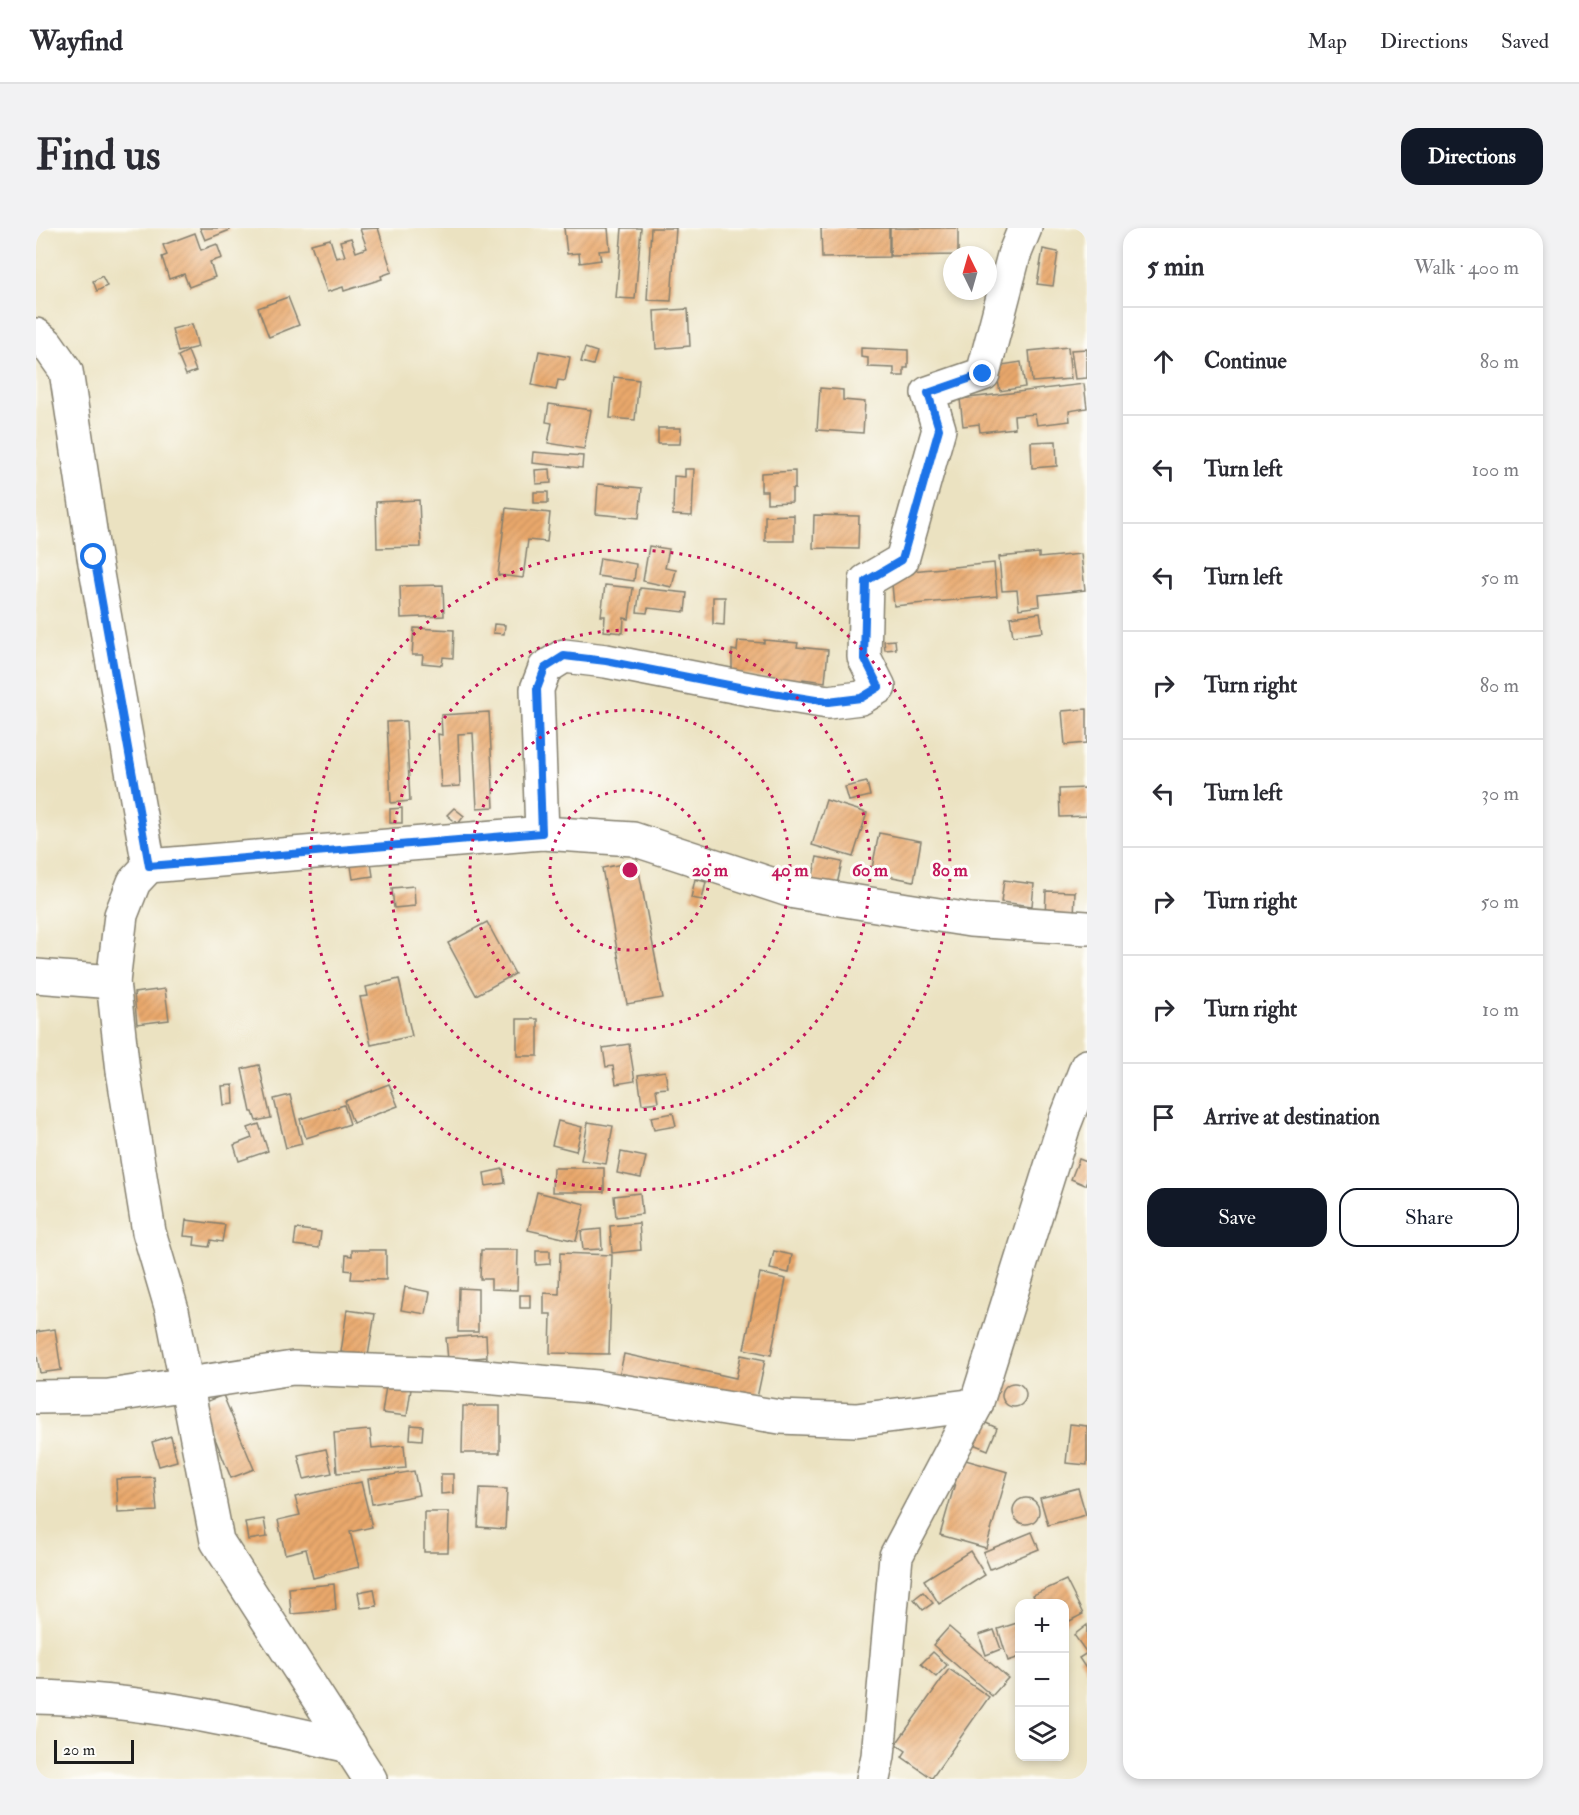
<!DOCTYPE html>
<html lang="en">
<head>
<meta charset="utf-8">
<style>
	body { margin:0; font-family:"IM FELL Double Pica",serif; background:#f2f2f3; color:#2b2b33 }
	.controls { position:absolute; right:18px; bottom:18px; display:grid; overflow:hidden; border-radius:12px; box-shadow:0 3px 9px #0003 }
	.controls button { width:54px; height:54px; display:grid; place-items:center; padding:0; border:0; border-bottom:2px solid #e1e1e2; background:#fff; color:#2b2b33; font:30px sans-serif }
	.compass { position:absolute; left:907px; top:18px; width:54px; height:54px; border-radius:50%; background:#fff; box-shadow:0 3px 9px #0003; rotate:355deg }
	.scale { position:absolute; left:18px; bottom:15px; width:80px; box-sizing:border-box; padding-left:6px; border:3px solid #1c1c1c; border-top:0; font-size:16px; line-height:21px; white-space:nowrap; color:#1c1c1c; -webkit-text-stroke:4px #fdfcf7; paint-order:stroke }
	.stop { position:absolute; width:18px; height:18px; margin:-14px; border:4px solid #1a73e8; border-radius:50%; background:#fff }
	.stop.end { background:#1a73e8; border-color:#fff; box-shadow:0 2px 6px #0008 }
	.list { margin:0; padding:0; list-style:none }
	h2 { display:flex; justify-content:space-between; align-items:center; height:78px; margin:0; padding:0 24px; font-size:26px }
	h2 small { font-size:20px; font-weight:400; color:#7c7c81 }
	.list li { display:grid; grid-template-columns:39px 1fr auto; gap:18px; align-items:center; box-sizing:border-box; height:108px; padding:0 24px; border-top:2px solid #e1e1e2 }
	.list b { display:block; font-size:22px; white-space:nowrap }
	.list em { font-size:20px; font-style:normal; color:#7c7c81 }
	.actions { display:flex; gap:12px; padding:18px 24px }
	.actions a { flex:1; padding:14px 0; border:2px solid #111827; border-radius:18px; text-align:center; font-size:21px; color:#111827 }
	.actions .main { background:#111827; color:#fff }
	.icon { flex:none; width:33px; height:33px; fill:none; stroke:currentColor; stroke-width:2; stroke-linecap:round; stroke-linejoin:round }
	.map { position:relative; flex:none; width:1051px; height:1551px; overflow:hidden; border-radius:18px }
	header { display:flex; align-items:center; gap:36px; box-sizing:border-box; height:84px; padding:0 30px; background:#fff; border-bottom:2px solid #e1e1e2 }
	header strong { font-size:28px }
	nav { display:flex; gap:33px; margin-inline-start:auto; font-size:21px }
	.intro { display:flex; align-items:center; justify-content:space-between; box-sizing:border-box; height:144px; padding:0 36px }
	h1 { margin:0; font-size:42px }
	.button { padding:15px 27px; border-radius:18px; background:#111827; color:#fff; font-size:21px; font-weight:700 }
	main { display:flex; gap:36px; padding:0 36px }
	aside { flex:1; background:#fff; border-radius:18px; box-shadow:0 3px 9px #0003 }
	.map>svg:first-child { display:block }
</style>
</head>
<body>
<header>
<strong>Wayfind</strong>
<nav><a>Map</a><a>Directions</a><a>Saved</a></nav>
</header>
<div class="intro"><h1>Find us</h1><a class="button">Directions</a></div>
<main>
<div class="map">
<svg width="1051" height="1551" viewBox="0 0 1051 1551">
	<defs>
		<pattern id="building-hatch" width="6" height="6" patternUnits="userSpaceOnUse" patternTransform="scale(1.5)"><rect width="6" height="6" fill="#e9a86c"/><path d="M-1 1l2-2M0 6l6-6M5 7l2-2" fill="none" stroke="#c7905d"/></pattern>
	</defs>
	<rect width="100%" height="100%" fill="#fdfcf7"/>
	<filter id="ink" filterUnits="userSpaceOnUse"><feTurbulence type="fractalNoise" baseFrequency=".0167" numOctaves="2"/><feDisplacementMap in="SourceGraphic" scale="12" xChannelSelector="R" yChannelSelector="G"/><feConvolveMatrix kernelMatrix="1 2 1 2 8 2 1 2 1" color-interpolation-filters="sRGB"/></filter>
	<filter id="wash" filterUnits="userSpaceOnUse"><feTurbulence type="fractalNoise" baseFrequency=".008" numOctaves="4" result="noise"/><feDisplacementMap in="SourceGraphic" scale="24" xChannelSelector="R" yChannelSelector="G"/><feGaussianBlur stdDeviation="1.35" result="paint"/><feColorMatrix in="noise" values="0 0 0 0 0 0 0 0 0 0 0 0 0 0 0 0 0 1.4 0 .05"/><feComposite in="paint" operator="in"/></filter>
	<g filter="url(#wash)">
		<rect width="100%" height="100%" fill="#ebe2c1"/>
		<g id="blocks">
			<g fill="url(#building-hatch)">
				<polygon points="164,0 193,0 194,2 169,12"/>
				<polygon points="342,0 356,44 345,48 346,51 308,63 307,59 291,64 275,16 294,11 300,30 309,28 304,13 315,10 320,24 331,20 324,1"/>
				<polygon points="528,0 572,0 574,22 563,23 565,32 544,35 543,25 531,26"/>
				<polygon points="586,0 605,0 599,71 580,70"/>
				<polygon points="615,0 640,0 635,73 611,72"/>
				<polygon points="785,0 853,0 853,29 786,30"/>
				<polygon points="854,0 922,0 922,27 854,28"/>
				<polygon points="159,5 165,22 181,16 186,30 174,34 179,49 153,59 148,46 133,51 126,29 131,27 127,17"/>
				<polygon points="1007,21 1022,24 1017,58 1001,56"/>
				<polygon points="66,48 71,58 61,63 57,53"/>
				<polygon points="252,69 263,97 233,109 222,80"/>
				<polygon points="652,81 654,118 620,121 618,83"/>
				<polygon points="156,96 162,119 142,124 136,101"/>
				<polygon points="1032,119 1035,151 996,154 993,123"/>
				<polygon points="549,120 561,124 557,137 545,134"/>
				<polygon points="825,120 872,122 872,140 868,140 868,148 858,148 858,140 832,139 832,130 825,129"/>
				<polygon points="1051,121 1051,150 1039,151 1035,122"/>
				<polygon points="152,123 160,143 150,147 142,128"/>
				<polygon points="503,123 534,129 529,153 522,152 520,162 496,157"/>
				<polygon points="985,134 989,159 964,163 959,138"/>
				<polygon points="578,149 603,152 599,192 574,190"/>
				<polygon points="1048,156 1051,180 1033,183 1034,193 1001,197 999,186 978,188 979,200 944,204 943,196 927,198 924,171"/>
				<polygon points="784,160 807,162 807,172 829,174 827,205 781,202"/>
				<polygon points="513,176 555,182 548,221 512,215 516,195 510,194"/>
				<polygon points="622,200 645,200 644,216 622,216"/>
				<polygon points="1020,213 1021,238 996,240 995,214"/>
				<polygon points="497,224 547,228 546,240 496,235"/>
				<polygon points="514,241 515,255 500,256 499,242"/>
				<polygon points="649,241 658,241 656,288 637,287 638,248 649,249"/>
				<polygon points="759,243 759,261 756,261 756,274 731,275 731,263 725,263 725,245"/>
				<polygon points="562,256 606,260 603,290 560,286"/>
				<rect x="498" y="264" width="14" height="11"/>
				<polygon points="383,272 385,319 341,320 340,274"/>
				<polygon points="470,280 514,285 511,314 492,312 487,350 462,347"/>
				<polygon points="758,287 758,313 729,313 729,288"/>
				<polygon points="778,287 823,288 822,321 777,320"/>
				<polygon points="613,318 633,321 629,340 640,342 636,359 607,353"/>
				<polygon points="1003,325 1003,330 1045,326 1049,362 1003,367 1004,378 983,381 981,362 966,363 963,329"/>
				<polygon points="564,330 600,336 598,353 561,348"/>
				<polygon points="958,335 961,368 858,378 855,345"/>
				<polygon points="407,357 408,388 365,390 364,358"/>
				<polygon points="569,357 597,360 593,391 588,390 587,405 568,403 569,388 565,388"/>
				<polygon points="604,360 651,365 649,384 612,380 611,385 601,384"/>
				<polygon points="677,369 689,369 688,397 677,396"/>
				<polygon points="1004,385 1007,404 977,408 974,389"/>
				<polygon points="458,396 469,397 468,406 457,405"/>
				<polygon points="378,400 418,402 417,430 407,429 406,437 386,435 387,427 376,427"/>
				<polygon points="728,412 762,415 761,419 792,422 789,454 767,451 766,456 696,445 696,422 701,423 702,413 728,415"/>
				<polygon points="859,412 860,421 849,422 848,413"/>
				<polygon points="1051,481 1051,515 1029,517 1026,483"/>
				<polygon points="453,484 458,579 441,580 437,505 422,506 424,558 405,559 402,506 406,507 405,487"/>
				<polygon points="370,493 374,573 355,575 351,494"/>
				<polygon points="831,554 834,568 813,573 809,559"/>
				<polygon points="1051,560 1051,588 1024,589 1023,561"/>
				<polygon points="790,572 831,585 817,629 776,617"/>
				<polygon points="366,580 366,595 354,595 354,581"/>
				<polygon points="418,580 428,588 422,596 411,587"/>
				<polygon points="843,605 885,613 878,653 835,645"/>
				<polygon points="334,628 337,648 317,651 314,631"/>
				<polygon points="781,629 806,634 800,661 775,656"/>
				<polygon points="601,633 627,770 591,776 566,640"/>
				<polygon points="659,651 670,654 666,672 655,670"/>
				<polygon points="968,652 998,656 996,678 965,674"/>
				<polygon points="378,658 379,678 358,680 356,660"/>
				<polygon points="1010,663 1039,664 1038,690 1009,689"/>
				<polygon points="451,694 479,746 440,767 412,715"/>
				<polygon points="363,751 376,808 335,817 324,769 332,768 330,759"/>
				<polygon points="129,761 133,792 101,796 98,765"/>
				<rect x="481" y="791" width="21" height="37"/>
				<polygon points="593,816 599,853 580,856 577,838 570,839 567,820"/>
				<polygon points="223,837 235,890 220,893 217,884 215,884 206,841"/>
				<polygon points="629,843 632,860 620,861 622,874 606,876 602,847"/>
				<polygon points="353,856 362,878 317,895 309,873"/>
				<polygon points="197,857 198,876 188,877 186,858"/>
				<polygon points="254,867 266,916 250,920 238,871"/>
				<polygon points="308,877 314,896 270,910 264,891"/>
				<polygon points="637,885 640,898 618,902 615,889"/>
				<polygon points="522,893 546,899 540,923 516,917"/>
				<polygon points="552,894 577,898 570,936 545,932"/>
				<polygon points="223,896 232,923 203,933 198,917 216,910 212,900"/>
				<polygon points="585,924 610,929 605,950 581,945"/>
				<polygon points="1043,931 1051,934 1051,952 1049,957 1035,951"/>
				<polygon points="517,940 568,940 568,964 516,964"/>
				<polygon points="467,941 469,955 450,958 448,945"/>
				<polygon points="501,964 549,976 540,1013 492,1002"/>
				<polygon points="604,965 606,986 580,989 578,968"/>
				<polygon points="150,992 189,997 186,1014 175,1012 173,1019 158,1017 159,1009 148,1008"/>
				<polygon points="603,995 605,1022 576,1025 574,998"/>
				<polygon points="260,1001 285,1004 283,1020 258,1017"/>
				<polygon points="565,1001 566,1021 547,1022 545,1003"/>
				<polygon points="316,1022 350,1022 350,1052 315,1051 316,1043 309,1042 310,1027 316,1028"/>
				<polygon points="445,1022 482,1022 481,1062 455,1061 455,1051 444,1051"/>
				<polygon points="500,1023 514,1023 514,1036 500,1037"/>
				<polygon points="738,1023 756,1027 753,1045 734,1041"/>
				<polygon points="524,1025 576,1027 573,1126 514,1125 515,1086 508,1086 508,1065 523,1066"/>
				<polygon points="724,1045 750,1051 735,1127 708,1121"/>
				<polygon points="369,1059 394,1064 390,1086 365,1082"/>
				<polygon points="423,1060 442,1061 442,1104 422,1104"/>
				<rect x="484" y="1067" width="10" height="13"/>
				<polygon points="311,1082 339,1086 332,1128 305,1124"/>
				<polygon points="19,1101 25,1142 4,1145 0,1122 0,1104"/>
				<polygon points="450,1107 451,1129 412,1132 410,1110"/>
				<polygon points="588,1126 700,1150 705,1127 729,1132 718,1184 582,1154"/>
				<circle cx="978" cy="1167" r="12"/>
				<polygon points="350,1158 375,1161 371,1188 346,1185"/>
				<polygon points="187,1167 218,1241 195,1250 165,1176"/>
				<polygon points="427,1178 464,1178 464,1225 426,1225"/>
				<polygon points="941,1191 961,1200 952,1222 932,1214"/>
				<polygon points="1034,1196 1051,1198 1051,1237 1030,1235"/>
				<polygon points="375,1197 387,1198 386,1212 374,1211"/>
				<polygon points="334,1202 336,1220 368,1217 370,1240 301,1245 298,1205"/>
				<polygon points="135,1208 141,1233 123,1238 116,1214"/>
				<polygon points="290,1221 296,1245 268,1251 262,1227"/>
				<polygon points="926,1231 972,1244 950,1320 904,1307"/>
				<polygon points="378,1243 383,1267 336,1276 332,1251"/>
				<polygon points="405,1246 417,1246 417,1265 405,1266"/>
				<polygon points="118,1249 121,1283 82,1285 80,1251"/>
				<polygon points="325,1254 336,1299 314,1304 323,1339 277,1350 270,1321 249,1326 242,1292 264,1287 259,1269"/>
				<polygon points="444,1260 471,1261 469,1301 442,1299"/>
				<polygon points="1042,1260 1050,1287 1012,1297 1004,1270"/>
				<circle cx="990" cy="1283" r="13"/>
				<polygon points="388,1284 413,1284 412,1324 388,1324"/>
				<polygon points="228,1291 231,1309 212,1312 209,1294"/>
				<polygon points="996,1304 1003,1321 954,1341 947,1324"/>
				<polygon points="934,1323 949,1347 903,1376 888,1352"/>
				<polygon points="1030,1352 1047,1386 1028,1396 1028,1376 1001,1376 997,1367"/>
				<polygon points="298,1356 300,1382 255,1386 253,1360"/>
				<polygon points="338,1361 341,1378 325,1380 322,1364"/>
				<polygon points="887,1364 897,1375 887,1382 878,1371"/>
				<polygon points="984,1394 984,1429 972,1433 962,1401"/>
				<polygon points="1051,1397 1051,1442 1043,1430 1051,1425 1038,1407"/>
				<polygon points="913,1399 972,1450 956,1468 897,1417"/>
				<polygon points="958,1402 965,1421 950,1427 943,1407"/>
				<polygon points="897,1424 911,1437 900,1449 885,1436"/>
				<polygon points="913,1441 953,1469 896,1550 866,1529 870,1523 860,1516"/>
			</g>
		</g>
	</g>
	<g filter="url(#ink)">
		<use href="#blocks" fill-opacity="0" stroke="#847f6e" stroke-width="1.5"/>
		<g fill="none" stroke-linecap="round" stroke-linejoin="round">
			<g stroke="#847f6e" stroke-width="36">
				<g id="minor">
					<polyline points="0,107 11,116 30,143 58,329 113,638"/>
					<polyline points="506,605 501,461 509,440 528,428 570,433 718,462 792,474 825,470 843,459 828,429 830,353 866,332 903,201 892,165 947,146 978,27 989,0"/>
					<polyline points="0,748 77,754"/>
					<polyline points="0,1169 73,1168 257,1140 415,1146 561,1159 744,1189 820,1192 940,1177"/>
					<path d="M0 1469C106 1471 211 1495 314 1518"/>
					<polyline points="334,1551 181,1313 136,1082 113,1004 87,843 77,754 85,687 98,654 113,638 506,605 597,611 759,664 934,692 1051,700"/>
					<polyline points="837,1551 842,1528 860,1328 940,1177 1028,897 1051,838"/>
				</g>
			</g>
			<use href="#minor" stroke="#fff" stroke-width="33"/>
		</g>
	</g>
	<g fill="none" stroke-linecap="round" stroke-linejoin="round" filter="url(#ink)">
		<polyline stroke="#1a73e8" stroke-width="8" points="58,329 113,638 506,605 501,461 509,440 528,428 570,433 718,462 792,474 825,470 843,459 828,429 830,353 866,332 903,201 892,165 947,146"/>
	</g>
	<g fill="none" stroke="#c2185b" stroke-width="3" stroke-dasharray="3 6">
		<circle cx="594" cy="642" r="80"/>
		<circle cx="594" cy="642" r="160"/>
		<circle cx="594" cy="642" r="240"/>
		<circle cx="594" cy="642" r="320"/>
	</g>
	<circle cx="594" cy="642" r="9" fill="#c2185b" stroke="#fdfcf7" stroke-width="3"/>
	<g font-size="18" text-anchor="middle" font-weight="bold" fill="#c2185b" stroke="#fdfcf7" stroke-width="6" stroke-linejoin="round" paint-order="stroke">
		<text x="674" y="648">20 m</text>
		<text x="754" y="648">40 m</text>
		<text x="834" y="648">60 m</text>
		<text x="914" y="648">80 m</text>
	</g>
</svg>
<div class="controls">
<button>+</button>
<button>−</button>
<button><svg class="icon" aria-label="layers" viewBox="0 0 24 24"><path d="M12 4l9 5-9 5-9-5zM3 14l9 5 9-5"/></svg></button>
</div>
<svg class="compass" viewBox="-18 -18 36 36"><path d="M0-13l5 13h-10z" fill="#e53935"/><path d="M0 13l5-13h-10z" fill="#7c7c81"/></svg>
<div class="scale">20 m</div>
<div class="stop" style="left:58px;top:329px"></div>
<div class="stop end" style="left:947px;top:146px"></div>
</div>
<aside>
<h2>5 min<small>Walk · 400 m</small></h2>
<ul class="list">
<li><svg class="icon" aria-label="ahead" viewBox="0 0 24 24"><path d="M12 20V5M6 11l6-6 6 6"/></svg><div><b>Continue</b></div><em>80 m</em></li>
<li><svg class="icon" aria-label="left" viewBox="0 0 24 24"><path d="M17 20v-9H6M10 6l-5 5 5 5"/></svg><div><b>Turn left</b></div><em>100 m</em></li>
<li><svg class="icon" aria-label="left" viewBox="0 0 24 24"><path d="M17 20v-9H6M10 6l-5 5 5 5"/></svg><div><b>Turn left</b></div><em>50 m</em></li>
<li><svg class="icon" aria-label="right" viewBox="0 0 24 24"><path d="M7 20v-9h11M14 6l5 5-5 5"/></svg><div><b>Turn right</b></div><em>80 m</em></li>
<li><svg class="icon" aria-label="left" viewBox="0 0 24 24"><path d="M17 20v-9H6M10 6l-5 5 5 5"/></svg><div><b>Turn left</b></div><em>30 m</em></li>
<li><svg class="icon" aria-label="right" viewBox="0 0 24 24"><path d="M7 20v-9h11M14 6l5 5-5 5"/></svg><div><b>Turn right</b></div><em>50 m</em></li>
<li><svg class="icon" aria-label="right" viewBox="0 0 24 24"><path d="M7 20v-9h11M14 6l5 5-5 5"/></svg><div><b>Turn right</b></div><em>10 m</em></li>
<li><svg class="icon" aria-label="arrive" viewBox="0 0 24 24"><path d="M6 21V4h12l-3 4 3 4H6"/></svg><div><b>Arrive at destination</b></div></li>
</ul>
<div class="actions"><a class="main">Save</a><a>Share</a></div>
</aside>
</main>
</body>
</html>
